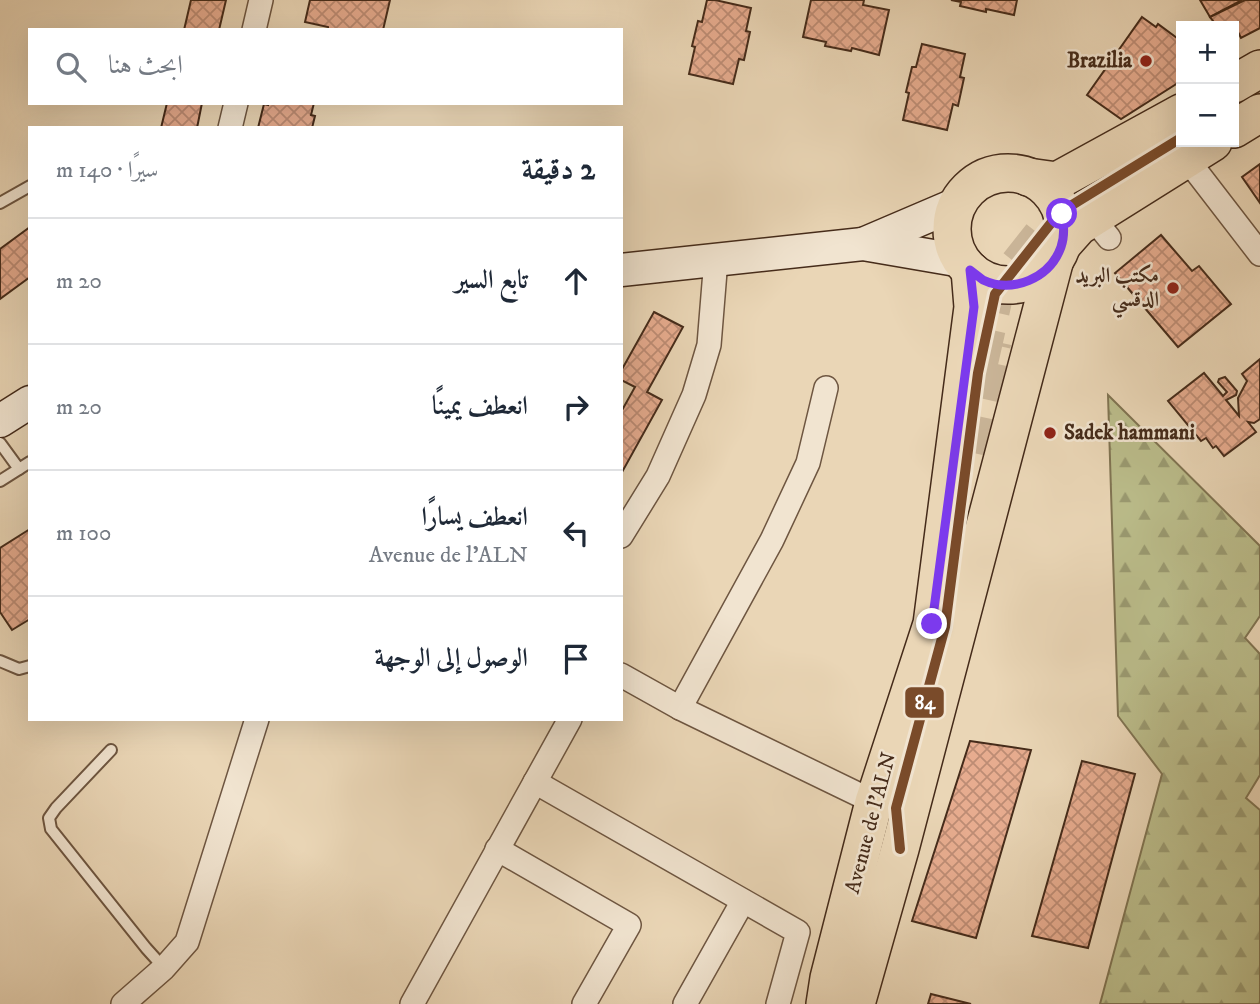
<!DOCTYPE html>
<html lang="ar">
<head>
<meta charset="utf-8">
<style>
	body { margin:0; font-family:"IM FELL DW Pica",Amiri,serif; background:#f2f2f3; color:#1f2937; direction:rtl }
	.controls { position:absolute; right:21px; top:21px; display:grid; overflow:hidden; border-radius:0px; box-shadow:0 7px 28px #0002 }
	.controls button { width:63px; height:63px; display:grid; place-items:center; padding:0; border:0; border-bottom:2px solid #e0e1e3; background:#fff; color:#1f2937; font:35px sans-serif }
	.stop { position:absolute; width:21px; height:21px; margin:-16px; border:5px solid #7c3aed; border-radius:50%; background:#fff }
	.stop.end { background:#7c3aed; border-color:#fff; box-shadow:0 2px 7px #0008 }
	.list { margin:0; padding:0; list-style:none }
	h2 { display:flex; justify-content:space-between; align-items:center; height:91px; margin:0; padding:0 28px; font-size:30px }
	h2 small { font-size:23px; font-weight:400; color:#747a83 }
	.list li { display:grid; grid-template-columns:46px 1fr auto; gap:21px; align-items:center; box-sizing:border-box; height:126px; padding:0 28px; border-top:2px solid #e0e1e3 }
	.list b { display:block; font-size:26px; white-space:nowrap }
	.list p { margin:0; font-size:23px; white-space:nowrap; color:#747a83 }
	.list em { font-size:23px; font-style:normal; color:#747a83 }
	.icon { flex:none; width:38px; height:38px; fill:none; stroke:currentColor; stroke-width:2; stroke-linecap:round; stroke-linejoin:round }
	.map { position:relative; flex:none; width:1260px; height:1004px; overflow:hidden; direction:ltr }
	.search { position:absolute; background:#fff; box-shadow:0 7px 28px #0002; left:28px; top:28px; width:595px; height:77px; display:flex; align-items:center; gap:18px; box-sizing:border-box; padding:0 24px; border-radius:0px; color:#747a83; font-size:26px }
	.panel { position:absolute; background:#fff; box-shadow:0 7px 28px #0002; left:28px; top:126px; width:595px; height:595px; border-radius:0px; direction:rtl }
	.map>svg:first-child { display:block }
</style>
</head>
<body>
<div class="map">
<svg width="1260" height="1004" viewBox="0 0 1260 1004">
	<defs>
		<pattern id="forest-firs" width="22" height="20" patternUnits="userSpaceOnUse" patternTransform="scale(1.75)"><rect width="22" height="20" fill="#bbbd8b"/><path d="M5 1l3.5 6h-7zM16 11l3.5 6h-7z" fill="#9a9a71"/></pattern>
		<pattern id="building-cross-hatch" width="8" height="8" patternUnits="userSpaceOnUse" patternTransform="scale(1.75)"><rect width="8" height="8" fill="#e7ac8f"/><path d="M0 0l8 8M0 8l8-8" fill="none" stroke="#bd8c74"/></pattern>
	</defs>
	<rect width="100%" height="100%" fill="#ead6b6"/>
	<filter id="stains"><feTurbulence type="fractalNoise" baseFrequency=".00286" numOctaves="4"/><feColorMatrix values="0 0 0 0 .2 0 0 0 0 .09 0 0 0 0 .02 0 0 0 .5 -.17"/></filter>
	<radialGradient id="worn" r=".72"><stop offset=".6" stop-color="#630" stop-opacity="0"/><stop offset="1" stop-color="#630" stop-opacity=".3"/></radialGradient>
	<polygon fill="url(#forest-firs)" stroke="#807452" stroke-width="2" points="1108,395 1260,546 1260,616 1245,638 1260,654 1260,775 1246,798 1260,810 1260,1004 1100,1004 1162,774 1118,716"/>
	<g fill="url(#building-cross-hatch)" stroke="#452b1a" stroke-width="2">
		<polygon points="191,0 226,0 219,30 184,30"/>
		<polygon points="310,0 390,0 383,30 328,30 328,27 305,22"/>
		<polygon points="707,0 715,0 751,8 746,31 750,32 744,60 739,59 733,84 689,74 695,47 692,46 698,21 702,22"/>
		<polygon points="811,0 864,0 863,5 889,10 879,55 852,48 851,51 825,46 826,42 803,37"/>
		<polygon points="951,0 1017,0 1014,15 986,9 986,12 960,6 961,2"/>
		<polygon points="1200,0 1242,0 1210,17"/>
		<polygon points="1245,0 1260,0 1260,28 1241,38 1236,28 1234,29 1234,26 1217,26 1210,17"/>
		<polygon points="1142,17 1156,27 1158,24 1181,41 1181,81 1121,119 1087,95"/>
		<polygon points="922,44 965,54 960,77 964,78 958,106 953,104 947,130 903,120 909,93 906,92 912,67 916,67"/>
		<polygon points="167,103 202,103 197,128 161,128"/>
		<polygon points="268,103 314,103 311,115 315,116 312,128 258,128 264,104 268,105"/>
		<polygon points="1260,164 1260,203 1242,177"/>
		<polygon points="30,227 30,277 0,299 0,249"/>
		<polygon points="1161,235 1192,271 1199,266 1231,304 1178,347 1115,273"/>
		<polygon points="654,312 683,327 647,392 662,400 621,474 621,412 635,387 621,380 621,371"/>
		<polygon points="1260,359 1260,419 1254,423 1248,422 1256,432 1224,456 1216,446 1213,448 1206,438 1201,441 1168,401 1204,373 1223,396 1227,392 1218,382 1219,379 1225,377 1237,391 1236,395 1226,400 1239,416 1238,398 1247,381 1242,374"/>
		<polygon points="30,529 30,619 12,630 0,612 0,548"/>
		<polygon points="970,741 1031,750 976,938 912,921"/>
		<polygon points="1082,761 1135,774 1088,948 1032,936"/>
		<polygon points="931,994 971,1004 928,1004"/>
	</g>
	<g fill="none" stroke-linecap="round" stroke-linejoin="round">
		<g stroke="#c9b497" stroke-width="37" stroke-dasharray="37 18" stroke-linecap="butt">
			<polyline points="1234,106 1260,90"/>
			<polyline points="979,365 995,294 1059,213 1181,138"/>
			<polyline points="969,452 993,341"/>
		</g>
		<g stroke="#6e5641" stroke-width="14">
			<g id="service">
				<polyline points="0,203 30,186"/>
				<polyline points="0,443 19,469"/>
				<polyline points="0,481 30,462"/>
				<polyline points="0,661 19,669 30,666"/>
				<polyline points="111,750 56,808 49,818 51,829 146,948 164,968"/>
			</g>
		</g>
		<g stroke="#6e5641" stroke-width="26">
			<g id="minor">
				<polyline points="254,30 261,0"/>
				<polyline points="230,128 236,103"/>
				<polyline points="1186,158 1260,254"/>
				<polyline points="1092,217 1109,238"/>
				<polyline points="621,536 658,476 694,395 709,345 716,259"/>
				<polyline points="621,675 680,708 874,802 885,805"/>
				<polyline points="680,708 772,540 808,463 826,388"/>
				<polyline points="535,782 798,932 778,1004"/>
				<polyline points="497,849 629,925 584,1004"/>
				<polyline points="123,1004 164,968 187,942 257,719"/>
				<polyline points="412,1004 570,719"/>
				<polyline points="685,1004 743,901"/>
			</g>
		</g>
		<g stroke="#452b1a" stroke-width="35">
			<g id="secondary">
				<polyline points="863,244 959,203"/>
				<polyline points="621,270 863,244 962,261"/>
				<polyline points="0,421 30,402"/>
			</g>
		</g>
		<g stroke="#452b1a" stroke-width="40">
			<g id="primary">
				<polyline points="1234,84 1260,69"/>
				<polyline points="1234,129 1260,113"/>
				<circle cx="1008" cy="229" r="56"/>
				<polyline points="1028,177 1057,181 1181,113"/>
				<polyline points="1062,245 1079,226 1213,142"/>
				<polyline points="825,1004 829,978 874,802 932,624 973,307 970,270"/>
				<polyline points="856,1004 900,849 1055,259"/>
			</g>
		</g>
		<use href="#service" stroke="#f1e4d0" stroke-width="10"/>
		<use href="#minor" stroke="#f1e4d0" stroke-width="23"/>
		<use href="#secondary" stroke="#f1e4d0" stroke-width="32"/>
		<use href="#primary" stroke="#ead6b6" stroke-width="37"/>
		<g stroke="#f1e4d0" stroke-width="16">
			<polyline id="bus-1" points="900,849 896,808 945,627 978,373 995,294 1059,213 1181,138"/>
		</g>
		<use href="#bus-1" stroke="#7a4b2a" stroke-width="10"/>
	</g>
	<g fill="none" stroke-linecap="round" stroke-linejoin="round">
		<path stroke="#7c3aed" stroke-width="9" d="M932 624 974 307 970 270C974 273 979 277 983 280 1013 294 1050 278 1061 247 1065 236 1064 225 1062 214"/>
	</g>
	<g fill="#8f2418" stroke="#f1e4d0" stroke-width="2.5">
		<circle cx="1146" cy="61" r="7"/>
		<circle cx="1173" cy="288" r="7"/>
		<circle cx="1050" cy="433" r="7"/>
	</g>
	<g text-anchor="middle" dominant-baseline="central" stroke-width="5" stroke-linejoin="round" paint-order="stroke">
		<g font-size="21" font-weight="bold" fill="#452b1a" stroke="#f1e4d0" text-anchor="end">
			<text x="1132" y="61">Brazilia</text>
			<text x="1159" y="276">مكتب البريد<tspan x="1159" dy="24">الدقسي</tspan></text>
			<text x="1064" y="433" text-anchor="start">Sadek hammani</text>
		</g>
		<g font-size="21" fill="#452b1a" stroke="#f1e4d0">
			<text transform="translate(871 823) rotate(-75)">Avenue de l'ALN</text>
		</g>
	</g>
	<rect stroke="#f1e4d0" stroke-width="2.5" x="904" y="686" width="41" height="33" rx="7" fill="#7a4b2a"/>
	<g font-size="19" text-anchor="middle" font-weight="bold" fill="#fff">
		<text x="925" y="709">84</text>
	</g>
	<rect width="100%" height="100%" filter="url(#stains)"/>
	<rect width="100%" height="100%" fill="url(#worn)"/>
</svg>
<div class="controls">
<button>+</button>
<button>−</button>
</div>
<div class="stop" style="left:1062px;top:214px"></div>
<div class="stop end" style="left:932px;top:624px"></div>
<div class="search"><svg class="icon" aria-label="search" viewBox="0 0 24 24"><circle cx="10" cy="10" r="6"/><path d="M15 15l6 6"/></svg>ابحث هنا</div>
<section class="panel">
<h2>2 دقيقة<small>سيرًا · 140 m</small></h2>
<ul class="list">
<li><svg class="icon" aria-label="ahead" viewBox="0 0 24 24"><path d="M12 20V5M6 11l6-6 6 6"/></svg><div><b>تابع السير</b></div><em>20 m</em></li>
<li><svg class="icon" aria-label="right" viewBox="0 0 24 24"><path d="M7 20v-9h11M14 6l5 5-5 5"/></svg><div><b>انعطف يمينًا</b></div><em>20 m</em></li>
<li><svg class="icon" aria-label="left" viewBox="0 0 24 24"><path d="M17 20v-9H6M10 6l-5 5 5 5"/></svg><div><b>انعطف يسارًا</b><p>Avenue de l'ALN</p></div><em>100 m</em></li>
<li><svg class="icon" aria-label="arrive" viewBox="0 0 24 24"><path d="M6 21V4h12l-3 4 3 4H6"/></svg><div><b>الوصول إلى الوجهة</b></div></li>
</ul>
</section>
</div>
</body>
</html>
